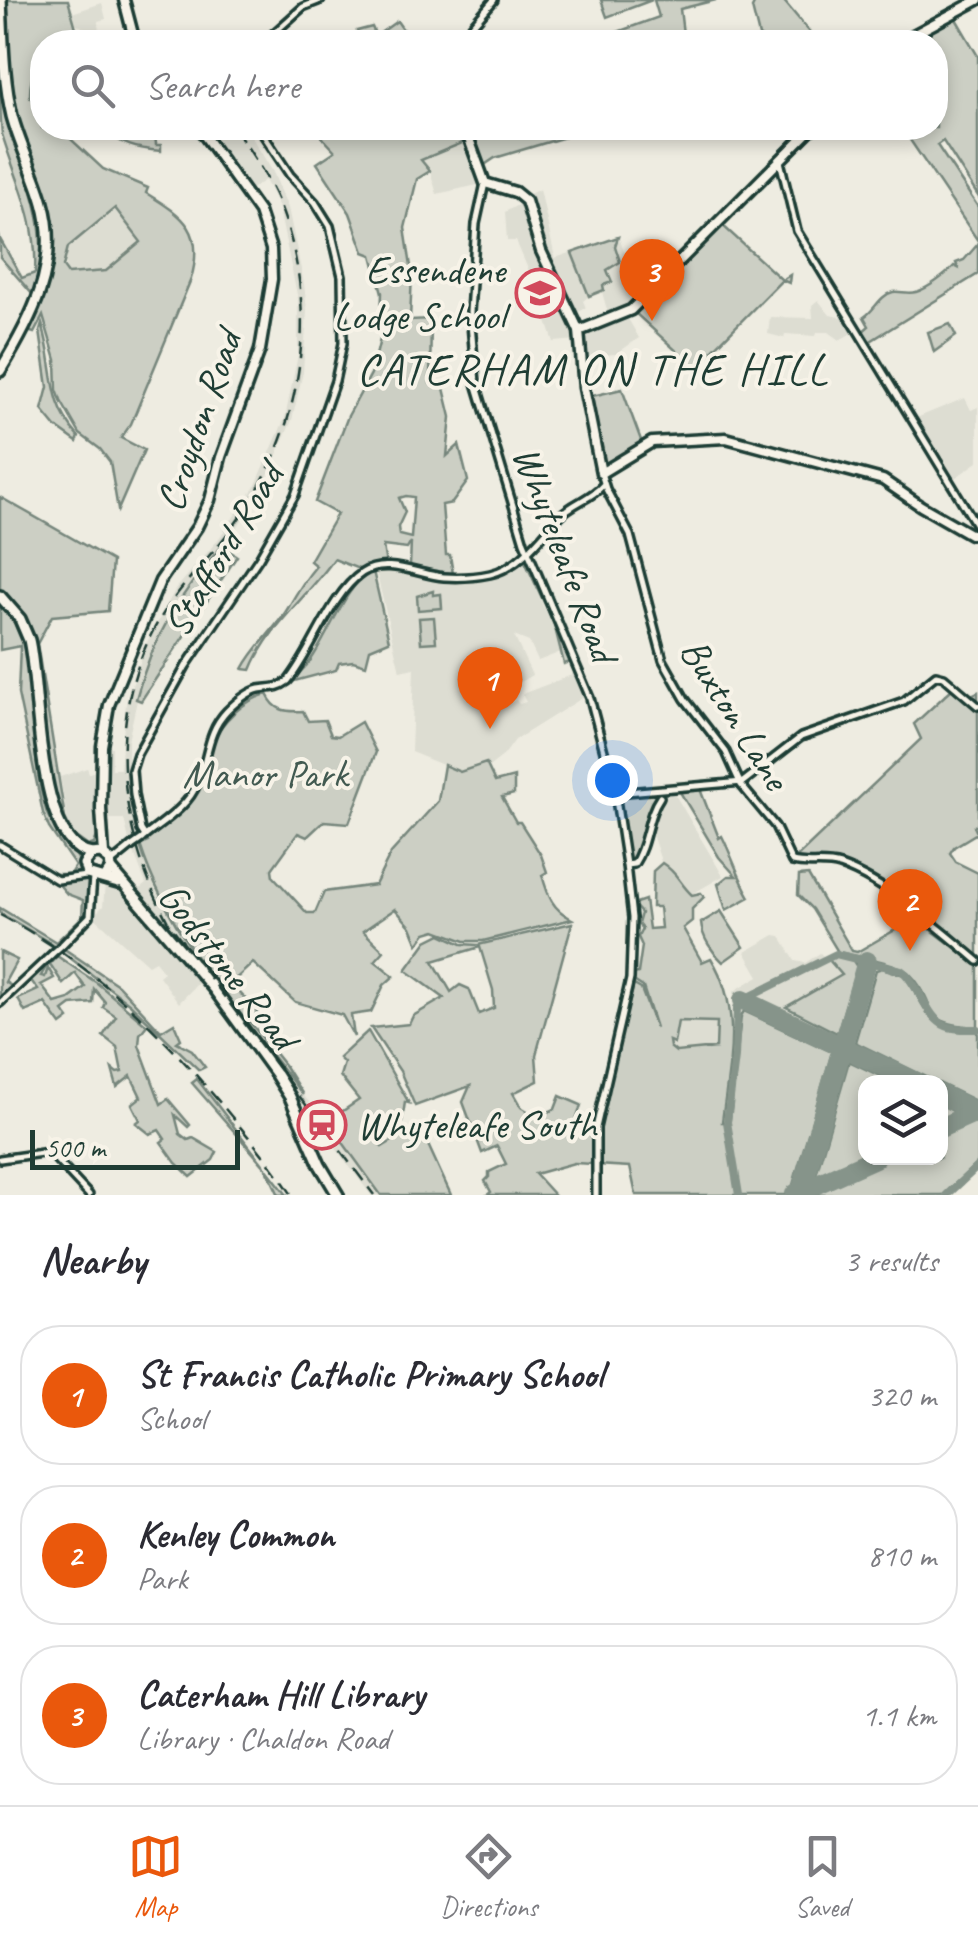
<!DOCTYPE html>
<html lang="en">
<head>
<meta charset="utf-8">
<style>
	body { margin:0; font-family:Caveat,sans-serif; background:#f2f2f3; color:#2b2b33 }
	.controls { position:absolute; right:30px; bottom:30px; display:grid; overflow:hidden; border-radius:20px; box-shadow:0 5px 15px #0003 }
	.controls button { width:90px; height:90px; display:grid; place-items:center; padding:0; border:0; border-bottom:2px solid #e1e1e2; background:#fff; color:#2b2b33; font:50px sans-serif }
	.scale { position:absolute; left:30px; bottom:25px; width:210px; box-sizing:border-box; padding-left:10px; border:5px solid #1f3d34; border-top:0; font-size:28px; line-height:35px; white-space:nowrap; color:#1f3d34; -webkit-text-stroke:8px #f7f3e8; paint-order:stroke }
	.you { position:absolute; left:612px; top:780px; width:35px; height:35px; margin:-25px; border:8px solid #fff; border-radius:50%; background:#1a73e8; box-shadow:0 0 0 15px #1a73e833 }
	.badge { display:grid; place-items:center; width:65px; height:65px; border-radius:50%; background:#ea580c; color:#fff; font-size:32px; font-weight:700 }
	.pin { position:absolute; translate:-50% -82px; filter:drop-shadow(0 2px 5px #0008) }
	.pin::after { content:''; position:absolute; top:52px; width:35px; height:30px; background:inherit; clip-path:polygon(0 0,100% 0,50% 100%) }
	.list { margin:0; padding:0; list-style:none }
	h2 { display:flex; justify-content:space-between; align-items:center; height:130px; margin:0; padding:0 40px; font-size:42px }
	h2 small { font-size:32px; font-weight:400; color:#7c7c81 }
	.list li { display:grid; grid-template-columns:65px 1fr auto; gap:30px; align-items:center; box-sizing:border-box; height:140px; margin:0 20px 20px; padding:0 20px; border:2px solid #e1e1e2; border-radius:40px }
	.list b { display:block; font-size:38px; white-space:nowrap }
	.list p { margin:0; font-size:32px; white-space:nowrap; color:#7c7c81 }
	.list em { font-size:32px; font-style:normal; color:#7c7c81 }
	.icon { flex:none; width:55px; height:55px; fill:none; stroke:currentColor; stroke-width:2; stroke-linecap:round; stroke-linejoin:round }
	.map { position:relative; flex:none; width:978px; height:1195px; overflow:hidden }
	.search { position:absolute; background:#fff; box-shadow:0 5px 15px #0003; left:30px; right:30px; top:30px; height:110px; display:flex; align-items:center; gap:25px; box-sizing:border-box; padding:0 35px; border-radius:40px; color:#7c7c81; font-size:38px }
	.sheet { height:610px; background:#fff }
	nav { display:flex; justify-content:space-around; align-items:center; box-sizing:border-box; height:140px; border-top:2px solid #e1e1e2; background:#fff; font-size:28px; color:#7c7c81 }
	nav a { display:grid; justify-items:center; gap:5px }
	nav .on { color:#ea580c }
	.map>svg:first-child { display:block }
</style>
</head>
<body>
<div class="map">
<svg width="978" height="1195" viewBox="0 0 978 1195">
	<rect width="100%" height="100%" fill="#eeece1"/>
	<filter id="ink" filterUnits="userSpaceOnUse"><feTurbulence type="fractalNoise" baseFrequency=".01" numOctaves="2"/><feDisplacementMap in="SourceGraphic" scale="20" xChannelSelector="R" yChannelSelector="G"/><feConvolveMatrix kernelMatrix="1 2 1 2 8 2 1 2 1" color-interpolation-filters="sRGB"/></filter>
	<g filter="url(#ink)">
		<g fill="#ddddd2">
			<polygon points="102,3 106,19 98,21 99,35 76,24 72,13"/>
			<polygon points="206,128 246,128 273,172 288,208 304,284 307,311 303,372 292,420 262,489 238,526 172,609 143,673 128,741 128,781 138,838 130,844 124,819 104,819 107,747 112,747 112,769 120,769 126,703 147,642 175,590 217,541 256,485 285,418 298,355 298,299 278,205 265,180 248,191"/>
			<polygon points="467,141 482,184 437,194 430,171 421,160"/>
			<polygon points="540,189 555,258 619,237 624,252 637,251 635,257 655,280 643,293 633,284 629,308 609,317 602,292 589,296 583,301 586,308 569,317 578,340 554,342 540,301 529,301 532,280 538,275 531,276 516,241 507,241 505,212 523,202 521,194 525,191 529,194"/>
			<polygon points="115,207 142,241 106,271 66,274 66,249"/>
			<polygon points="818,300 830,315 848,319 855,331 840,340 829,332 817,332 816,336 785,334 784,338 768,334 770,317 813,318 812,305"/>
			<polygon points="626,315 639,338 616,354 586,356 583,333"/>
			<polygon points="965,398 971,410 978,407 978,462 952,480 914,419"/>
			<polygon points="522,559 527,561 543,606 554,624 561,652 538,661 529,642 514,636 532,675 510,688 506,700 511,703 516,700 519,704 526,702 522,694 572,675 574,666 587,695 515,740 504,755 490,766 477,764 460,772 411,752 414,668 400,671 376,571 394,569 454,580 498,576"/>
			<polygon points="87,768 89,773 99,770 99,831 95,844 88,846 69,829 60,777"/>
			<polygon points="674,793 723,876 675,904 651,831 657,804 663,797"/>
			<polygon points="140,845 155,889 186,941 303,1095 315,1109 322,1105 326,1112 323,1116 381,1195 371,1195 310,1114 303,1111 306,1108 160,914 157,915 135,893 146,884 133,851"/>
			<polygon points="105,885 115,886 126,894 200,981 179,1003 159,976 164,972 155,961 148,965 93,916 103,906"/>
			<polygon points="775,935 781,936 795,961 805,963 820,953 842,975 766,1019 748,1011 732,1014 734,991 759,976 745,952"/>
			<polygon points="678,1021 717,1021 716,1048 676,1052 670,1047"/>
		</g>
		<g fill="#cccfc4" stroke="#76867c" stroke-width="2.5" fill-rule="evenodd">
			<path d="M5 0H68L78 35 59 42H42C42 66 29 71 30 97L42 110V128H59L103 169 148 188 146 193C185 217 205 231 191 279L131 424 121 438 144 450 118 510 110 462 100 449 80 434 61 401 57 390 56 360 43 316 34 333 27 331 52 247 51 219 17 120 9 83ZM115 208 141 242 106 271 68 274 63 267 68 247Z"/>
			<polygon points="601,0 652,0 607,17"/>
			<polygon points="654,0 716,0 680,9 684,42 590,42 659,17"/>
			<polygon points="756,0 783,0 818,42 768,42 759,36 752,8"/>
			<polygon points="955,17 978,56 978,196 943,141 937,145 978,207 978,241 902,128 936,128 936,42 905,42"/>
			<polygon points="397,21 411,41 409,42 360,42 357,31 372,27 376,36"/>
			<path d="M0 78C9 152 61 219 33 295L0 257V239L22 278 35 273C38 218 17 184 2 134 0 118 0 96 0 78Z"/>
			<path d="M103 128H150L155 132 156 145H161V151C137 149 120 145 103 128Z"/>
			<path d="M324 128H462L467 141 421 160 430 171 417 179 405 228 412 273 410 320 431 319 430 383 443 384 451 417 447 456 459 445 468 481 452 503 442 505 446 555H450L453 574 410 566 411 542 407 549 383 546 386 565 361 570 334 559C308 597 269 625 251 670L243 669C255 646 275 630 288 608 297 592 304 580 316 566L310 561 337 514 315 502 348 416 372 372 380 339 382 293 372 255 364 252 350 213 317 163 335 151 322 137ZM406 496 414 497 411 538 399 535 398 527 405 512 399 498Z"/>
			<polygon points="466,128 595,128 495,158 480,168"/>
			<polygon points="720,223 782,280 790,275 789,283 782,280 695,368 634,312"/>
			<polygon points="618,237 615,246 620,262 607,270 612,282 603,285 604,290 589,296 572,253"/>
			<path d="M978 244V274L869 342 862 332 869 326 864 317C874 311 880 295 893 292 900 291 908 294 916 292 927 289 946 275 954 266L958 268 956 263 964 260Z"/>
			<path d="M42 324C56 367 46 401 79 437L77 442 56 427 42 410 48 387 40 331Z"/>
			<polygon points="950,324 956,336 934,352 928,332"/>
			<polygon points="622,389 642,443 609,468 603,467 588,397"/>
			<polygon points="0,497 112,561 108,611 52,616 37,644 65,818 73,835 88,846 94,844 99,831 100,844 86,852 64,829 53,795 32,634 20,612 0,592"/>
			<path d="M222 546 237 556 141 701 136 699C152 638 181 592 222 546Z"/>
			<polygon points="523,557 528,557 571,662 564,664 554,624"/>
			<path d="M373 571 389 641 370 649 366 665 353 661 339 663 336 670 291 682C296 675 303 670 307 665 327 642 346 580 373 571Z"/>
			<polygon points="433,591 433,595 441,594 442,608 418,610 417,596"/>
			<path d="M0 605 13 620 23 644C35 699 30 759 47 813 54 834 82 851 81 872 71 880 62 878 50 874H70L75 866 49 828 43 813 18 694 20 646 0 650Z"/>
			<polygon points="434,617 436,642 421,643 419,618"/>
			<path d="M953 688 965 698 978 692V824L974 826 977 833 954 847 950 853 956 862 978 873V957C946 929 879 875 841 862 825 857 809 863 794 860L921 739 914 724Z"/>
			<path d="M267 694C275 711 285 712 303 711L308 721 325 720 331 735 338 736 361 722 376 752 349 823 324 821 307 837 298 833 272 869 273 876 307 913H315L324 892 375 885 391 853 438 801 444 765 460 772 486 763 495 782 514 777V794L502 797 516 822H520L541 855 547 872 542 875C548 896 552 909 572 919L483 941H465L436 930 426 933 418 944 411 927 395 909 363 931 384 951 375 961 394 976 384 985 371 1012 351 1015 354 1037 342 1015 295 1002 253 963 231 983 259 1014 247 1018 285 1066 303 1095C243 1017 170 940 140 845L148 842 147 839C166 824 184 811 197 789 205 776 206 759 211 745 220 722 244 700 267 694Z"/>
			<path d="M700 789 719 838 722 836C733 858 738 877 750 897L726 910 718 884 728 876H736L719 857 680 792Z"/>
			<polygon points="658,793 633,861 628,862 617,794"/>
			<path d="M662 863C678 873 679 883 692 895L701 893 704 897 692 909V921L683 928 702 962 711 958C743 1010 729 1064 722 1122H725L737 1195H636L630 1167 597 1165 603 1100 634 985 641 989 656 1028 643 987 632 980 634 974 638 973 642 946 638 937 642 929 638 924 641 913 633 904 645 900 649 929 661 928 659 907H652L653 871ZM678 1021 717 1022 716 1048 676 1052 670 1047 669 1041 674 1043Z"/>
			<path d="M808 875 852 951 857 952 895 930C890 920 891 908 885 895L978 965V1027C915 1024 942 1005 908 972 897 962 854 956 838 952L812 909 798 895 799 876Z"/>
			<polygon points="81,878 90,881 88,916 57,947 0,913 0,908 56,942 82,917 83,900 67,894 57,882"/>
			<path d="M721 911 744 947 723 962C713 953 702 938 701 923Z"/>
			<path d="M572 923 536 1055 538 1081 513 1093 521 1107 537 1117 555 1109 560 1096 581 1105 577 1118 595 1121 593 1164 574 1163 535 1174 554 1195H487L491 1192 485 1181 489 1177V1172L506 1164 497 1146 482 1153 463 1102 470 1086 415 1106 400 1071 371 1028 409 1024 413 1016 444 998 406 970 427 941 441 934 462 944 478 945ZM480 947 493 990 494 1008 479 1014 469 989 460 985 451 992 433 961Z"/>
			<polygon points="63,948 118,985 161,1031 174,1023 181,1039 177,1042 192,1050 205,1067 199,1070 130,1004 61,951"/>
			<polygon points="0,952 17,960 5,982 13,987 0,998"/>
			<polygon points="57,956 97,983 147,1025 140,1034 139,1045 161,1104 168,1099 190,1125 188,1127 175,1115 180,1134 188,1140 193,1138 217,1152 213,1160 191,1177 176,1163 161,1142 165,1139 159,1130 150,1134 136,1123 140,1120 132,1104 141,1097 131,1076 117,1087 112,1069 117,1073 122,1072 117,1047 103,1036 116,1016 103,1007 105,1002 94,989 93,1003 71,1005 63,1011 69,1019 61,1025 45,1003 25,1012 18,999 38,990 30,979 47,965 41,976 45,977 48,968 54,978 41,985 55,1003 69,999 85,987 75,973 63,984 50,964"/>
			<polygon points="836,956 852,959 857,967 837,1033 786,1007 842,975 829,960"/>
			<path d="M882 968 904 975C932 1015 923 1029 978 1032V1102L855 1042 876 970Z"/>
			<polygon points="744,1011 832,1052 790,1195 741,1195 729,1128 741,1016"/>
			<polygon points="368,1031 409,1103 405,1102 402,1122 372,1121 368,1128 382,1147 419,1125 451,1195 381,1195 323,1115 326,1112 331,1119 359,1100 340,1076 344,1063 339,1058"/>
			<polygon points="849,1061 893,1082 866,1082 866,1158 940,1158 941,1105 978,1124 978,1162 943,1195 810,1195"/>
			<polygon points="197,1079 287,1195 279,1195 266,1168 192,1083"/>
		</g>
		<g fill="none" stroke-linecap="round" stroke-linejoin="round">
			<g stroke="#86948a" stroke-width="8">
				<path d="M739 1195 727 1122 735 1057 737 1008 743 1000 836 954 901 970C918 982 928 1020 946 1026 955 1030 968 1029 978 1029"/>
				<polyline points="947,1195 978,1166"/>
			</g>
			<g stroke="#86948a" stroke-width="20">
				<polyline points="743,1000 916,1082"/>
				<polyline points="940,1094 978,1113"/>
				<polyline points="940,1128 978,1111"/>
				<polyline points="795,1194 875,1158"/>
				<polyline points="800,1195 867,961"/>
			</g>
			<g stroke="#1f3d34" stroke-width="12">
				<g id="minor">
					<polyline points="264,42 303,7 321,0"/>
					<polyline points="458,42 494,0"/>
					<polyline points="780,161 797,231 978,528"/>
					<polyline points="485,183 476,224 470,312 476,383 524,542 590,698 615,793 626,865 632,918 630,979 596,1128 596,1195"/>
					<path d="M601 473 606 489 630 535 663 660 685 699 726 752 741 785 775 826 792 862C808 866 824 861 840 866 884 881 942 930 978 961"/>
					<polyline points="615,793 743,782 801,737 904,701 936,675 944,677 978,706"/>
					<polyline points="145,836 141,830 134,795 132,770 137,754 186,666 259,558 295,495 335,381 343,343 342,276 330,226 315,202 290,175 259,128"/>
					<path d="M144 837C164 821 188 807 198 782 209 757 206 733 227 711 235 703 247 692 259 689 271 687 277 689 288 681 312 652 331 594 362 573 386 557 419 575 444 577 459 578 476 577 490 574 519 568 542 536 560 516 572 503 591 499 603 485"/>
					<polyline points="0,845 57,880 86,876"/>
					<polyline points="111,863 132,846"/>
					<path d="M626 865 634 864C648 843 646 817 660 797"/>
					<polyline points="62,945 90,916 93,878"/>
					<polyline points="0,1003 52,954"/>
					<polyline points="0,1159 49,1152 89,1195"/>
				</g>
			</g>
			<g stroke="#1f3d34" stroke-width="15">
				<g id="major">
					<polyline points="124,0 135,42"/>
					<polyline points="900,42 978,0"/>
					<polyline points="465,128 485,183 515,192 526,201 541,251 579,331 584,388 601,473 652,442 726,438 883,480 921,506 970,534 978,534"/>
					<polyline points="579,331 631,310 812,128"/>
					<polyline points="104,854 101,809 102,746 109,705 160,581 197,527 210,500 221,457 260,350 272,279 271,249 259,212 199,128"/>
				</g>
			</g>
			<g stroke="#1f3d34" stroke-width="16">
				<g id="highway">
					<path d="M0 371C31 320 61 265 43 203 35 174 20 146 12 116 3 78 3 38 1 0"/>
					<path d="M0 596 20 619 29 640C40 684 35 847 92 854"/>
					<polyline points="111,869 214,989 275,1073 290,1097 320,1165 338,1195"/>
					<polyline points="105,878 111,869 110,860 101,853 92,854 84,864 87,874 118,883"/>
				</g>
			</g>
			<use href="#minor" stroke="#f7f3e8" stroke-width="5"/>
			<use href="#major" stroke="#f7f3e8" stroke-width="8"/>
			<use href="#highway" stroke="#f7f3e8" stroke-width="9"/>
			<g stroke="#1f3d34" stroke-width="2.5" stroke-dasharray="15 8" stroke-linecap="butt">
				<path d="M235 128C251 153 269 178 280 206 320 309 304 426 240 517 213 556 176 587 153 631 105 723 120 833 168 922L374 1195"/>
				<path d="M0 915C93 963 165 1036 231 1116 252 1141 274 1167 292 1195"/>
			</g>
			<g stroke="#1f3d34" stroke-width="12" stroke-linecap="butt">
				<g id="minor-bridge">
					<polyline points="132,846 142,839"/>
					<polyline points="52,954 62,945"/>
				</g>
			</g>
			<use href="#minor-bridge" stroke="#f7f3e8" stroke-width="5"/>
		</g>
	</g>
	<defs>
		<g id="school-ring" transform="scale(2.5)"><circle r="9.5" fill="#f7f3e8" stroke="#d1495b" stroke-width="1.5"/><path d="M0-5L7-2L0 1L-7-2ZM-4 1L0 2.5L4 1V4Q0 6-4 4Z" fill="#d1495b"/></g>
		<g id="station-ring" transform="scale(2.5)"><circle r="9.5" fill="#f7f3e8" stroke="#d1495b" stroke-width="1.5"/><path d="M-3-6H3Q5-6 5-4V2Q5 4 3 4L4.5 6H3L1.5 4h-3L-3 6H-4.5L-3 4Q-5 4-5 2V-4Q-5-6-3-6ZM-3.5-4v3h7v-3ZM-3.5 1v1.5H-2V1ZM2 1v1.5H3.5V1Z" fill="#d1495b"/></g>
	</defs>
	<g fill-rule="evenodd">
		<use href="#school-ring" x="540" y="293"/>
		<use href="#station-ring" x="322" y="1125"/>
	</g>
	<g text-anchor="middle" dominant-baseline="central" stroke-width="8" stroke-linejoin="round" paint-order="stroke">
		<g font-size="40" fill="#1f3d34" stroke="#f7f3e8" text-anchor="end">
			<text x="505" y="270">Essendene<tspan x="505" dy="46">Lodge School</tspan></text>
			<text x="357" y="1125" text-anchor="start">Whyteleafe South</text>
		</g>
		<g font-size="40" fill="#1f3d34" stroke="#f7f3e8">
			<text transform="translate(199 421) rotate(-71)">Croydon Road</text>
			<text transform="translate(223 550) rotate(-59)">Stafford Road</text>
			<text transform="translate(565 554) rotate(69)">Whyteleafe Road</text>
			<text transform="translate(735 714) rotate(58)">Buxton Lane</text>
			<text transform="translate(228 966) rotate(52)">Godstone Road</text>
		</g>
		<g font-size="40" fill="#425a51" stroke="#f7f3e8">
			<text x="265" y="774">Manor Park</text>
		</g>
		<g font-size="45" letter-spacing="2.5" fill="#1f3d34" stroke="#f7f3e8">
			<text x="593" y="369">CATERHAM ON THE HILL</text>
		</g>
	</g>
</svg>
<div class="controls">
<button><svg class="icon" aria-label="layers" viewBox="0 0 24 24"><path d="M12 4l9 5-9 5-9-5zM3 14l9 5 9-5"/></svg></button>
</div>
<div class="scale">500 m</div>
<div class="you"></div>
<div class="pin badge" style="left:490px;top:729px">1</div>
<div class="pin badge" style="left:910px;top:951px">2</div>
<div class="pin badge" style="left:652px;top:321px">3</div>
<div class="search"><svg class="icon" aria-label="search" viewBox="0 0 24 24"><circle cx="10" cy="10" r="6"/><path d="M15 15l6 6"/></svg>Search here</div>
</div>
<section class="sheet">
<h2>Nearby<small>3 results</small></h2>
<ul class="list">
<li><span class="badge">1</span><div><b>St Francis Catholic Primary School</b><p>School</p></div><em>320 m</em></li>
<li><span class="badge">2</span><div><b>Kenley Common</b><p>Park</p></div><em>810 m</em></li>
<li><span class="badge">3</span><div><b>Caterham Hill Library</b><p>Library · Chaldon Road</p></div><em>1.1 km</em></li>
</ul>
</section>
<nav>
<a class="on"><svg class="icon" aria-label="map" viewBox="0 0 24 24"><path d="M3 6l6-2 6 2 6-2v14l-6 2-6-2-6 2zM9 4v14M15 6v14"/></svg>Map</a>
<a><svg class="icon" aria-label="directions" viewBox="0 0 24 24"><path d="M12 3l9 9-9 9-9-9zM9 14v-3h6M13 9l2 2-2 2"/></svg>Directions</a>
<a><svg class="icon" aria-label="saved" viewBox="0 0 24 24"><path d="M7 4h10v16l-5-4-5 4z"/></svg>Saved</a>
</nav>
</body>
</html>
